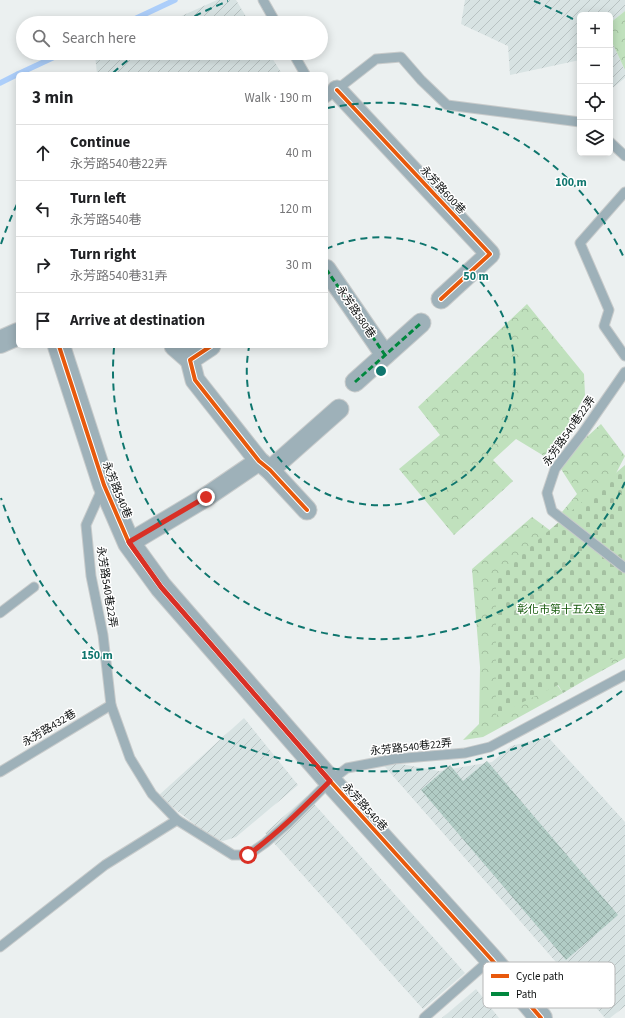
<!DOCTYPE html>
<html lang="en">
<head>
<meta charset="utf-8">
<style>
	body { margin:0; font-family:"Source Sans 3","Noto Sans TC",sans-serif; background:#f2f2f2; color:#202124 }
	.controls { position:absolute; right:12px; top:12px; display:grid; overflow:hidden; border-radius:6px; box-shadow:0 2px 10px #0003 }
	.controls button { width:36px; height:36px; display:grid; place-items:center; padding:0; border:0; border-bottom:1px solid #e0e0e0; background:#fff; color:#202124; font:20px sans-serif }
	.stop { position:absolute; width:12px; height:12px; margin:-9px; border:3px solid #d93025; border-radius:50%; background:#fff }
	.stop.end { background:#d93025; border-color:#fff; box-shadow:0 1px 4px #0008 }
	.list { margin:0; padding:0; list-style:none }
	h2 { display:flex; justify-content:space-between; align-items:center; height:52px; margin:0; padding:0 16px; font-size:17px }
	h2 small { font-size:13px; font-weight:400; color:#757577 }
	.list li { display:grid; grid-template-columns:26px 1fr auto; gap:12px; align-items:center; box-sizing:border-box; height:56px; padding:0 16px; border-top:1px solid #e0e0e0 }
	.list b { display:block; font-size:15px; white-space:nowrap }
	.list p { margin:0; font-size:13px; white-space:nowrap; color:#757577 }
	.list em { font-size:13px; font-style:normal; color:#757577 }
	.icon { flex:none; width:22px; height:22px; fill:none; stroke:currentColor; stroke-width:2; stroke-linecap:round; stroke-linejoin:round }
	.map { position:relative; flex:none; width:625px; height:1018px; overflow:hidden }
	.search { position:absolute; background:#fff; box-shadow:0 2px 10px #0003; left:16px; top:16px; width:312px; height:44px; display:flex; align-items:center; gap:10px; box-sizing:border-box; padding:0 14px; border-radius:22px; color:#757577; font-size:15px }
	.panel { position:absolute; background:#fff; box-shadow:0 2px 10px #0003; left:16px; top:72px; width:312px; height:276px; border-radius:6px }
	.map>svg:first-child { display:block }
</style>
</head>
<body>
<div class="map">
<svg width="625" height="1018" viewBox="0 0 625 1018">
	<defs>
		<pattern id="industrial-furrows" width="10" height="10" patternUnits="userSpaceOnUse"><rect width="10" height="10" fill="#d8e3e3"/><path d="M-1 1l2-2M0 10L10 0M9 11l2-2" fill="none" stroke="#b8c2c2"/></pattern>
		<pattern id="forest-crowns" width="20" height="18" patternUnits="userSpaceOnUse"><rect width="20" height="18" fill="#c0e1bd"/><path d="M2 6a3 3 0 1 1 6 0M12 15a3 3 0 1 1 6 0" fill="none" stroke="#a4c0a1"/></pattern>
		<pattern id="cemetery-stones" width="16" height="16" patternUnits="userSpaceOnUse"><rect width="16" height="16" fill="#c0e1bd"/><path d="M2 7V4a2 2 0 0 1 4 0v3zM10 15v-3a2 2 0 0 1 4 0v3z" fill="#a4c0a1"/></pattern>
		<pattern id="building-cross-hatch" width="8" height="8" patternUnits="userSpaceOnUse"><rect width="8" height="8" fill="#b1ccc5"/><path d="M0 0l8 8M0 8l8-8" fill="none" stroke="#97aea8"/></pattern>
	</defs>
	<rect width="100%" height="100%" fill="#ebf0f0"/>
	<g fill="url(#industrial-furrows)">
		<polygon points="217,0 236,0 250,23 166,23"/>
		<polygon points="465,0 625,0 625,11 610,23 610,15 580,15 580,60 510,75 508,46 461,24"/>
		<polygon points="610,38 625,70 625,78 610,90"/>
		<polygon points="100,53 269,53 282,74 97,74 95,55"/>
		<polygon points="244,718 298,785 236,837 223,841 215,840 158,796"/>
		<polygon points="548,737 625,822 625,1006 610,1018 605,1018 379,760 439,771 492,762 511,746"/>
		<polygon points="307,796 465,973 423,1009 265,833"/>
		<polygon points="476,989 499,1018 442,1018"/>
	</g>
	<g fill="url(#forest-crowns)">
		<polygon points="625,11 625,70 610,38 610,23"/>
		<polygon points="527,304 584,374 585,395 568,426 544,456 516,439 493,460 513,481 454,535 399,469 440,435 418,407"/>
		<polygon points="601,424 625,456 612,481 576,531 562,512 577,494 561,469 567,455"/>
		<polygon points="532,517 625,586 625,658 585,680 575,663 509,619 563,693 483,737 463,740 479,724 480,667 472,569"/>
	</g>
	<polygon fill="url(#cemetery-stones)" points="625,465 625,652 582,674 585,680 563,693 558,685 496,715 496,576"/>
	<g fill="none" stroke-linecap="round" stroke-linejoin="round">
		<g stroke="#accefa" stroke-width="5.5">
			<polyline points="126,23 175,0"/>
			<polyline points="18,74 63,53"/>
			<polyline points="0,83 18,74"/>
		</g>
	</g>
	<polygon fill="url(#building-cross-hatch)" points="487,761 618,915 566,960 421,790 450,765 463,781"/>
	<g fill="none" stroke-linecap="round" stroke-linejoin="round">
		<g stroke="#c8cbcb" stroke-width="11">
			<g id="service">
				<polyline points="263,0 276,23"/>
				<polyline points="293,53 305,74"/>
				<polyline points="326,98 376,59 401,57 421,80 447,105 580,122"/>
				<polyline points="610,142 625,156"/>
				<polyline points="625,192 580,243 609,310 604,326 625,356"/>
				<polyline points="625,372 582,434 555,469 547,493 552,511 625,568"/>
				<polyline points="103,487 86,525 91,576 103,635 111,705 130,758 152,794 177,820 233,855 248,855 265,843 288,823 330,781 347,768 394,759 465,753 490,747 625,675"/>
				<polyline points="0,613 34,587"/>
				<polyline points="0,772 111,705"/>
				<polyline points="0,947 105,865 177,820"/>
				<polyline points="424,1018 491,959"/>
			</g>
		</g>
		<g stroke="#c8cbcb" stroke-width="21">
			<g id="minor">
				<polyline points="337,90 490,254 441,299"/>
				<polyline points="326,269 385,355"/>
				<polyline points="174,346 190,360"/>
				<polyline points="211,346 190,360 195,380 259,461 270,470 307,510"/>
				<polyline points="355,382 421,323"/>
				<polyline points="270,470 339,409"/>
				<polyline points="129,543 206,497 259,461"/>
			</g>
		</g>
		<g stroke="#c8cbcb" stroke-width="24">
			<g id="tertiary">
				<polyline points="0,342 18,334"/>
				<polyline points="59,346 104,485 129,543 161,587 330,781 491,959 541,1018"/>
			</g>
		</g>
		<use href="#service" stroke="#9eb1b9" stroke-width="9"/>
		<use href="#minor" stroke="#9eb1b9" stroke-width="19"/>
		<use href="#tertiary" stroke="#9eb1b9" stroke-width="22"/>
		<g stroke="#00873e" stroke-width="3" stroke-dasharray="6 3" stroke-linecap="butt">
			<polyline points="326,269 385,355"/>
			<polyline points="355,382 421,323"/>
		</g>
		<g stroke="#fff" stroke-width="6">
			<g id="cycleway">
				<polyline points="337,90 490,254 441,299"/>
				<polyline points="59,346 104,485 129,543 161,587 330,781 491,959 541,1018"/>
				<polyline points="211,346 190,360 195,380 259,461 270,470 307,510"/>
			</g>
		</g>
		<use href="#cycleway" stroke="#e8590c" stroke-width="4"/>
	</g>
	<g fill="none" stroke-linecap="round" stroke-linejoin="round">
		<path stroke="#d93025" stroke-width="5" d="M206 497 129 542 161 587 330 781C303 808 278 833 248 855"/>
	</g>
	<g fill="none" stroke="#0f766e" stroke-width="2" stroke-dasharray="7 5">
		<path d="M326 249A134 134 0 1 1 249 347"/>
		<path d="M625 482A268 268 0 0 1 114 348M328 108A268 268 0 0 1 625 260"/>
		<path d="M622 691A401 401 0 0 1 1 498M1 244A401 401 0 0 1 18 202M113 73A401 401 0 0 1 134 55M184 22A401 401 0 0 1 228 1M534 1A401 401 0 0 1 578 22"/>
	</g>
	<g text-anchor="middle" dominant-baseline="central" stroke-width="3" stroke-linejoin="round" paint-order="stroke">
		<g font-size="11" fill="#0d1010" stroke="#fff">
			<text transform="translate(443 190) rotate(47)">永芳路600巷</text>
			<text transform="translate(356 312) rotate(56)">永芳路580巷</text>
			<text transform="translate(569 431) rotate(-55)">永芳路540巷22弄</text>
			<text transform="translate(117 490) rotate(68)">永芳路540巷</text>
			<text transform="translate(107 587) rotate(81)">永芳路540巷22弄</text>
			<text transform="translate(49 728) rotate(-31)">永芳路432巷</text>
			<text transform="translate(411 747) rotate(-6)">永芳路540巷22弄</text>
			<text transform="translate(365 807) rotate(48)">永芳路540巷</text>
		</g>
		<g font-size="11" fill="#15590b" stroke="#fff">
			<text x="561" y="609">彰化市第十五公墓</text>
		</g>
	</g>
	<rect x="483" y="962" width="132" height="46" rx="6" fill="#fff" stroke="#b6b7b7" stroke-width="1"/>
	<rect x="491" y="974" width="18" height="4" fill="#e8590c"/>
	<rect x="491" y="992" width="18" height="4" fill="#00873e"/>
	<g font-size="11" fill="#0d1010">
		<text x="516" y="980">Cycle path</text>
		<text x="516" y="998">Path</text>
	</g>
	<circle cx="381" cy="371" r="6" fill="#0f766e" stroke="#fff" stroke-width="2"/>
	<g font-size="12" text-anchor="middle" font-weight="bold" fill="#0f766e" stroke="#fff" stroke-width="3" stroke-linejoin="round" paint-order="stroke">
		<text x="571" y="186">100 m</text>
		<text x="476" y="280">50 m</text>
		<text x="97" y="659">150 m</text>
	</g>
</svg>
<div class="controls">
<button>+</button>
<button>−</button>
<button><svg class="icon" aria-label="locate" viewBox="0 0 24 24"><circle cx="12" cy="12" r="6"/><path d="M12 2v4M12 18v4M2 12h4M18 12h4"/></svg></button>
<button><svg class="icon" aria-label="layers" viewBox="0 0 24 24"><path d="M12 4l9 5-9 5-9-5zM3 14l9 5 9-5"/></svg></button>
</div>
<div class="stop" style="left:248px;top:855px"></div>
<div class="stop end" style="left:206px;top:497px"></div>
<div class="search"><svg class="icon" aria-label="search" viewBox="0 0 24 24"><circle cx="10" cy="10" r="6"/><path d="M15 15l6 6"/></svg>Search here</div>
<section class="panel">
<h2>3 min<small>Walk · 190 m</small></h2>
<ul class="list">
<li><svg class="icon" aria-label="ahead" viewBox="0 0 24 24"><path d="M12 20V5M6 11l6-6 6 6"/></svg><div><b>Continue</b><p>永芳路540巷22弄</p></div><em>40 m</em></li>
<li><svg class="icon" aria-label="left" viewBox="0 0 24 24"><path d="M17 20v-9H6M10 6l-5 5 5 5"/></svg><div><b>Turn left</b><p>永芳路540巷</p></div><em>120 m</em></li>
<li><svg class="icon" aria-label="right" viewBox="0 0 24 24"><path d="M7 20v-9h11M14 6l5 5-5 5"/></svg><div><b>Turn right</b><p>永芳路540巷31弄</p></div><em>30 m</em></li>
<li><svg class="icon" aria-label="arrive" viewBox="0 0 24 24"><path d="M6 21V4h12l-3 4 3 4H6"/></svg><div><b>Arrive at destination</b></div></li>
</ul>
</section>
</div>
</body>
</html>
